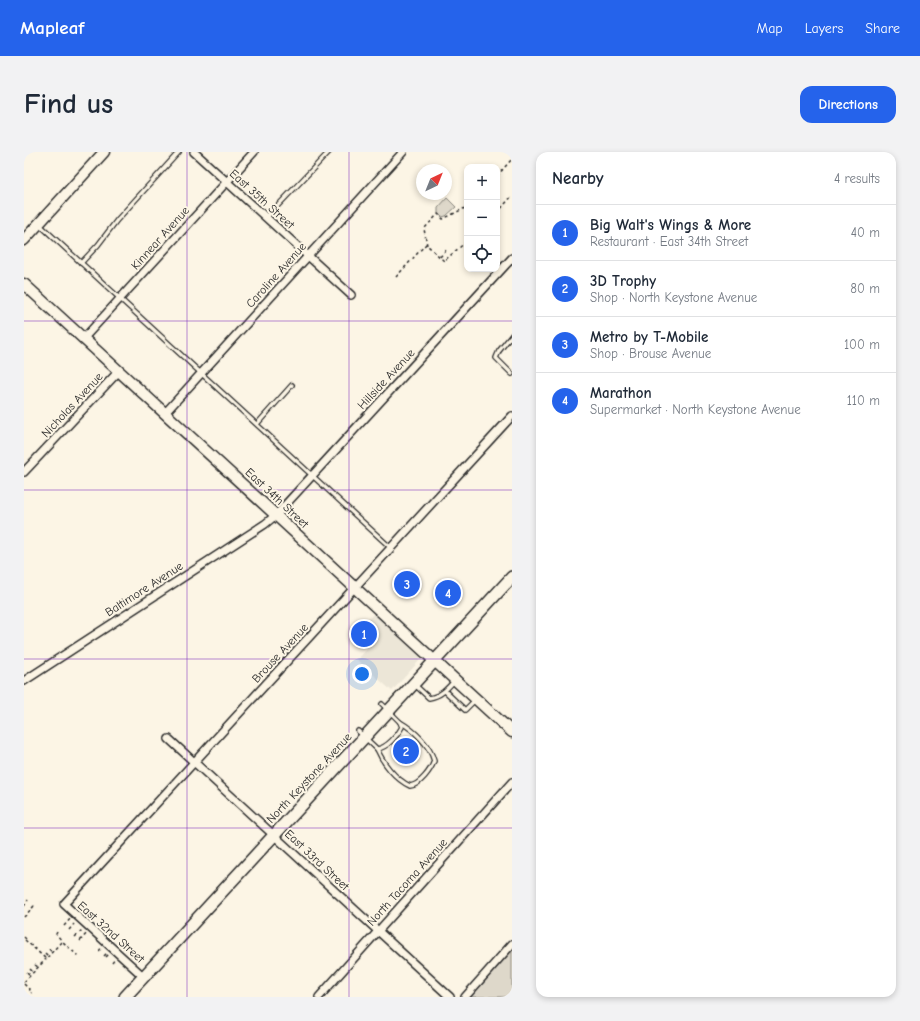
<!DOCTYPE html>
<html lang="en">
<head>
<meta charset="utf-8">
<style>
	body { margin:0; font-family:"Comic Neue",sans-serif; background:#f2f2f3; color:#1f2937 }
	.controls { position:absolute; right:12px; top:12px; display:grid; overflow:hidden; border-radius:8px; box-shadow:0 2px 6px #0003 }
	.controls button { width:36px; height:36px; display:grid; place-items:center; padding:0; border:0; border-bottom:1px solid #e0e1e3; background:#fff; color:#1f2937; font:20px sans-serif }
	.compass { position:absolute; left:392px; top:12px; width:36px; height:36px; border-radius:50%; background:#fff; box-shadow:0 2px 6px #0003; rotate:43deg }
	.you { position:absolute; left:338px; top:522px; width:14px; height:14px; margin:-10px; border:3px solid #fff; border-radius:50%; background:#1a73e8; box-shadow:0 0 0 6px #1a73e833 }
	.badge { display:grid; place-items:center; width:26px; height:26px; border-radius:50%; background:#2563eb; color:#fff; font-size:13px; font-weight:700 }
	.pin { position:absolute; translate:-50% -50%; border:2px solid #fff; box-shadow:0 1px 4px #0006 }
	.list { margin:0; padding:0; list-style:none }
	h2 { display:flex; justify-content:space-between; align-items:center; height:52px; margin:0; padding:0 16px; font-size:17px }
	h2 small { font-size:13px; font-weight:400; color:#747a83 }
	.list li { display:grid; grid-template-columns:26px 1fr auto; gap:12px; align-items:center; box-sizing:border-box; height:56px; padding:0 16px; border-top:1px solid #e0e1e3 }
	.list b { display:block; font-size:15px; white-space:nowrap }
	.list p { margin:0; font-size:13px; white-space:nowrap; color:#747a83 }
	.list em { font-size:13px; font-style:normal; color:#747a83 }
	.icon { flex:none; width:22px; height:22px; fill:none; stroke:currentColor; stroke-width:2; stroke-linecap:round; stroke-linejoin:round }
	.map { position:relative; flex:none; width:488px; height:845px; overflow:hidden; border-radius:12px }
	header { display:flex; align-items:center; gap:24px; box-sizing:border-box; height:56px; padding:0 20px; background:#2563eb; color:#fff }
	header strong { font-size:19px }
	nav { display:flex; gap:22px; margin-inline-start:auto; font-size:14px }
	.intro { display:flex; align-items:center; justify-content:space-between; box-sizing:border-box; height:96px; padding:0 24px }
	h1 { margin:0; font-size:28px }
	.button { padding:10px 18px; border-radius:12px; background:#2563eb; color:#fff; font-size:14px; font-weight:700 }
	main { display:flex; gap:24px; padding:0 24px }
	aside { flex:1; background:#fff; border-radius:12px; box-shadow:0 2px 6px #0003 }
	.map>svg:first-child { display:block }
</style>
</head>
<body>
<header>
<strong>Mapleaf</strong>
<nav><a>Map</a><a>Layers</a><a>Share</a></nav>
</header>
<div class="intro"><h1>Find us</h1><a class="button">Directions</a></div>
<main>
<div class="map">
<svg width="488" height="845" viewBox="0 0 488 845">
	<rect width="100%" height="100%" fill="#fcf5e5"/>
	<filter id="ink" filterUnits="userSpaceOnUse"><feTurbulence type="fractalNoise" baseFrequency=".025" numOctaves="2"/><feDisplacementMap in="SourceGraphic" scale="8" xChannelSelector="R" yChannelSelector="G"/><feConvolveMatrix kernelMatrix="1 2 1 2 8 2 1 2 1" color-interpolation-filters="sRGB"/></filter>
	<g filter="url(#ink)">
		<polygon fill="#ece6d7" points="350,461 396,504 396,508 368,539 333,508 345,495 330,482"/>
		<g fill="#ded8ca" stroke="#84827a">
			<polygon points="423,46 432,55 422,64 418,65 414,61 414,56"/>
			<polygon points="488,795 488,845 442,845"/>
		</g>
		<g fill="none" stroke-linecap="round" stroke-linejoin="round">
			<g stroke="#2b2b2b" stroke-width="6">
				<g id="lane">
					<polyline points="242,66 305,0"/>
					<polyline points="16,73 367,396"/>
					<polyline points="57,111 74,93 93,68 155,0"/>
					<polyline points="488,183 475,199 472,206 488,222"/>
					<polyline points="233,272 268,233"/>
					<path d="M390 532 405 546C417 544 423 537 431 528"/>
					<polyline points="421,539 441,558 452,547"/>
					<path d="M334 579 353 597C363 596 374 583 378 575L376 570 358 552"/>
					<path d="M353 597C359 611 371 627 386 634 396 633 407 618 410 609 406 593 390 578 376 570"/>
				</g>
			</g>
			<g stroke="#2b2b2b" stroke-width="10">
				<g id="street">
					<polyline points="170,0 327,143"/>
					<polyline points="60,186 230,0"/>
					<polyline points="141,261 379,0"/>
					<polyline points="0,320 95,219"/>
					<polyline points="0,529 241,372 252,363 488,106"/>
					<polyline points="145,587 426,845"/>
					<polyline points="120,825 40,752 488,264"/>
					<polyline points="295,845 488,630"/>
					<polyline points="441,845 488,792"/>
				</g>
			</g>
			<g stroke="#2b2b2b" stroke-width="13">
				<g id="secondary">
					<polyline points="0,88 80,0"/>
					<polyline points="0,132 488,580"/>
				</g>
			</g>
			<g stroke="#2b2b2b" stroke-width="14">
				<polyline id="primary" points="101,845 488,425"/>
			</g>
			<g stroke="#2b2b2b" stroke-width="1.5" stroke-dasharray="3 3" stroke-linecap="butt">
				<polyline points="473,24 487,8 488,10"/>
				<polyline points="473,61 488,44"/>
				<polyline points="403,93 400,77 414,62 419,67 443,55"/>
				<polyline points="416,105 423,97"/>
				<polyline points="372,125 402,92 420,109 443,89"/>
				<polyline points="0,754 4,748"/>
				<polyline points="0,765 10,754 12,755"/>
				<polyline points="40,774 46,767"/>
				<polyline points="45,778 50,772"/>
				<polyline points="33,780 32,782 38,789"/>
				<polyline points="0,785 2,787"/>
				<polyline points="51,785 59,777"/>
				<polyline points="1,788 22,807 38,789 54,804"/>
				<polyline points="56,789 63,781"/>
				<polyline points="25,797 28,800"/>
				<polyline points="75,799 78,795"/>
				<polyline points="21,801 24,804"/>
				<polyline points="80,804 84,800"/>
				<polyline points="82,805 85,802"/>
				<polyline points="88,811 91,807"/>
				<polyline points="11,813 14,815"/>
				<polyline points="6,817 9,820"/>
				<polyline points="3,820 6,823"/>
				<polyline points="0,830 22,807"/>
				<polyline points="0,832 8,840 7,841"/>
			</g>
			<use href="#lane" stroke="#fcf5e5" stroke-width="3.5"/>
			<use href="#street" stroke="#fcf5e5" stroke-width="7"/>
			<use href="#secondary" stroke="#fcf5e5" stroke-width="10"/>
			<use href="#primary" stroke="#fcf5e5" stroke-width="11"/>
		</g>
	</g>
	<path fill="none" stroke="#7b2cbf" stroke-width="1" stroke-opacity="0.55" d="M163 0V845M325 0V845M0 169H488M0 338H488M0 507H488M0 676H488"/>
	<g text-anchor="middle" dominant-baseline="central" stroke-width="4" stroke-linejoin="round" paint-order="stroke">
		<g font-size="12" fill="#2b2b2b" stroke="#fcf5e5">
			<text transform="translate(238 47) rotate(42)">East 35th Street</text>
			<text transform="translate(136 86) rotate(-48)">Kinnear Avenue</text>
			<text transform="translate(252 123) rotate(-48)">Caroline Avenue</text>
			<text transform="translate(362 227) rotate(-47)">Hillside Avenue</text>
			<text transform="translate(48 253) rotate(-47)">Nicholas Avenue</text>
			<text transform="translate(253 346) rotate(43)">East 34th Street</text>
			<text transform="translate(120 437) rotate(-33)">Baltimore Avenue</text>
			<text transform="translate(256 501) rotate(-47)">Brouse Avenue</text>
			<text transform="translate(285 626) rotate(-47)">North Keystone Avenue</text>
			<text transform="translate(293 708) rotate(43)">East 33rd Street</text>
			<text transform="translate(383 730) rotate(-48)">North Tacoma Avenue</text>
			<text transform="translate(87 780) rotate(42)">East 32nd Street</text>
		</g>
	</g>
</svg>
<div class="controls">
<button>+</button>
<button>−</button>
<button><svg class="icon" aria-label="locate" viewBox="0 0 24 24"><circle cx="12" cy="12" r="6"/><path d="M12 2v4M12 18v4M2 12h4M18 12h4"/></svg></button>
</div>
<svg class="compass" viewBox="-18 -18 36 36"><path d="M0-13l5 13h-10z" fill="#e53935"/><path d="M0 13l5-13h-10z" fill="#747a83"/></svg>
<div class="you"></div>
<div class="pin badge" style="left:340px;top:482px">1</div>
<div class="pin badge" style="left:382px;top:599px">2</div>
<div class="pin badge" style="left:383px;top:432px">3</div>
<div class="pin badge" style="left:424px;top:441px">4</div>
</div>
<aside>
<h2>Nearby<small>4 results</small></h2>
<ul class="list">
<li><span class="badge">1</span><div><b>Big Walt's Wings &amp; More</b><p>Restaurant · East 34th Street</p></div><em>40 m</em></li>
<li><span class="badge">2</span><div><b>3D Trophy</b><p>Shop · North Keystone Avenue</p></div><em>80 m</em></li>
<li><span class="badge">3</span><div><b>Metro by T-Mobile</b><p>Shop · Brouse Avenue</p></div><em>100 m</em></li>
<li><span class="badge">4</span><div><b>Marathon</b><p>Supermarket · North Keystone Avenue</p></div><em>110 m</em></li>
</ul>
</aside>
</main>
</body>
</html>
